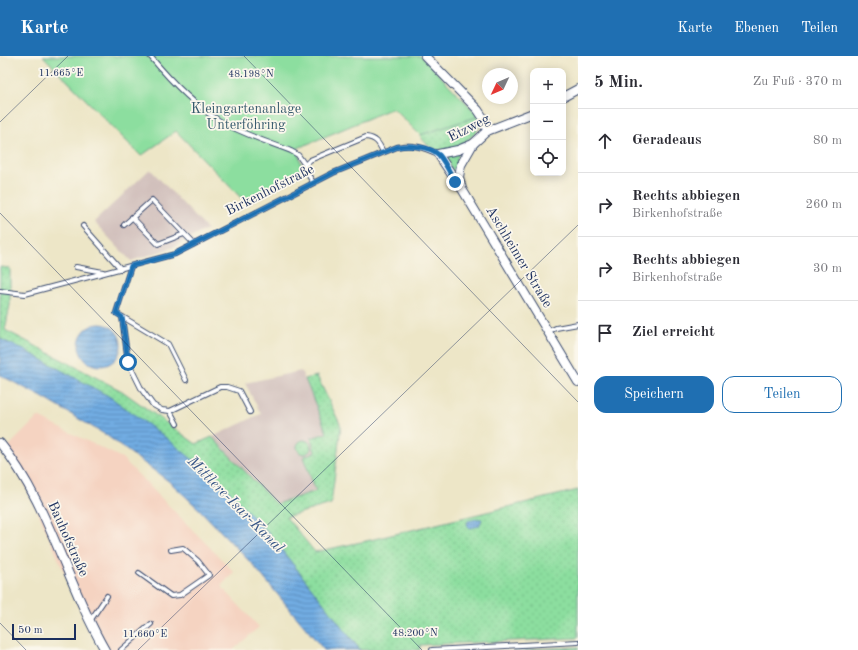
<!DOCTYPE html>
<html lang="de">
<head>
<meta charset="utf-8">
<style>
	body { margin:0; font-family:"Old Standard TT",serif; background:#f7f7f7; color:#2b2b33 }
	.controls { position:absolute; right:12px; top:12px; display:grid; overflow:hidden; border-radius:8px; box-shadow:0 2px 10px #0003 }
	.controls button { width:36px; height:36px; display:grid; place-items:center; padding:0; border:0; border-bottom:1px solid #e1e1e2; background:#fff; color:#2b2b33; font:20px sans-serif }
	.compass { position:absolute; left:482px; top:12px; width:36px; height:36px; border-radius:50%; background:#fff; box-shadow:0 2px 10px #0003; rotate:226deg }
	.scale { position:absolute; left:12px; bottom:10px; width:64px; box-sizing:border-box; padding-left:4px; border:2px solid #1b2f5e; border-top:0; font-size:11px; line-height:14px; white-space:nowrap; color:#1b2f5e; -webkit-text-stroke:3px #fbf7ec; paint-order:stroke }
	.stop { position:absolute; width:12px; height:12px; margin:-9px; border:3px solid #1f6fb2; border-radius:50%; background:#fff }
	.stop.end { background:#1f6fb2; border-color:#fff; box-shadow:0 1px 4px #0008 }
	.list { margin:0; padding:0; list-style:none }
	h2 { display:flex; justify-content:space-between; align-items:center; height:52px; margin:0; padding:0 16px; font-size:17px }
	h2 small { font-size:13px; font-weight:400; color:#7c7c81 }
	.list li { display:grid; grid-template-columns:26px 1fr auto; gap:12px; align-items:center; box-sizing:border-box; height:64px; padding:0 16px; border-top:1px solid #e1e1e2 }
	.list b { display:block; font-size:15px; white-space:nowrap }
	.list p { margin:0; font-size:13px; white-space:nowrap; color:#7c7c81 }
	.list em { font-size:13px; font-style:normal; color:#7c7c81 }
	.actions { display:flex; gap:8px; padding:12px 16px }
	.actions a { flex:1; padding:9px 0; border:1px solid #1f6fb2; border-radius:12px; text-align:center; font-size:14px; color:#1f6fb2 }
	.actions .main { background:#1f6fb2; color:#fff }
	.icon { flex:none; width:22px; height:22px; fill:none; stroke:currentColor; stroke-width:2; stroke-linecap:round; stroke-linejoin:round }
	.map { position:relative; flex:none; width:578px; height:594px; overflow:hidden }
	header { display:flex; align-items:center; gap:24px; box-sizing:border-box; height:56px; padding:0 20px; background:#1f6fb2; color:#fff }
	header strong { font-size:19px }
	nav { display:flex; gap:22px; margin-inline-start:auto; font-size:14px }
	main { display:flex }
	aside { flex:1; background:#fff }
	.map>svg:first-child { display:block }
</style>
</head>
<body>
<header>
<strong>Karte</strong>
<nav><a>Karte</a><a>Ebenen</a><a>Teilen</a></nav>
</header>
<main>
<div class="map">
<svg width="578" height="594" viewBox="0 0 578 594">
	<defs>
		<pattern id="grass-dots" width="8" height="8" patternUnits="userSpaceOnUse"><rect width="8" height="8" fill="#8cde9f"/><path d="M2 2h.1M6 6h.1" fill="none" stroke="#78bf8b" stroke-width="1.8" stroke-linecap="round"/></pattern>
		<pattern id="water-rules" width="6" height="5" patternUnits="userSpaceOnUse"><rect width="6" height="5" fill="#71ace2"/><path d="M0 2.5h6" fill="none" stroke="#5c8cba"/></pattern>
	</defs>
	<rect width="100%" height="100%" fill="#fbf7ec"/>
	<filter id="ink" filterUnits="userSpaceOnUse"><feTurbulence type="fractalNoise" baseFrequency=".025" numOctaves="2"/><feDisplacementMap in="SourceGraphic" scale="8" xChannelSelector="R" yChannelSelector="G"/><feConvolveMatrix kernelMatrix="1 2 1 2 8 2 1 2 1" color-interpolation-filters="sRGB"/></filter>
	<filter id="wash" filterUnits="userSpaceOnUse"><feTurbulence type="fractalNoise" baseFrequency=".012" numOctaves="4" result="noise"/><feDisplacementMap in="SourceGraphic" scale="16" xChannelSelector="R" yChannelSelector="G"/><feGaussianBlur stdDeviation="0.9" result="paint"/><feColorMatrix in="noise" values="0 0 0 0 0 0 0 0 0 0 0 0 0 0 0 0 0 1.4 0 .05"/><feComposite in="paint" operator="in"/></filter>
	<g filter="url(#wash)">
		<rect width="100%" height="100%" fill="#ede6c7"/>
		<polygon fill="#f5d3c1" points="38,361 122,402 234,516 221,530 259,571 233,594 102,594 83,560 39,458 24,427 2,397"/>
		<g fill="#d1c0bc">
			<polygon points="150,113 207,173 171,192 131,205 94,166"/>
			<polygon points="301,315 327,377 315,396 316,435 276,448 212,381 261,358 245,327"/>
		</g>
		<g fill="url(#grass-dots)" stroke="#54867e">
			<path d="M479 60C479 62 480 64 480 66 480 79 454 95 442 95 432 94 424 87 420 79Z"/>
			<polygon points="459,97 454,116 444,101"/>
			<polygon points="0,211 10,212 10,249 5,274 122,335 196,388 212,381 276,448 316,435 303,401 315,396 311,382 327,377 305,323 317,320 341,370 331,448 286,461 315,496 366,485 578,434 578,582 420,589 420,594 360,594 270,479 165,381 110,341 26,295 0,283"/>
			<circle cx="304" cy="391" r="7"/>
			<polygon points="578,591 578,594 513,594"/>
		</g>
		<polygon fill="#8cde9f" stroke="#54867e" points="43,0 421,0 479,60 420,79 393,52 298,92 303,117 247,148 176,75 141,100"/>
		<g fill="url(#water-rules)" stroke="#466ea0">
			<circle cx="100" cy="289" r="21"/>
			<polygon points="0,283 26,295 110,341 165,381 220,426 270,479 360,594 324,594 253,509 199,453 171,427 106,379 42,341 0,319"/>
			<polygon points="478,463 482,463 479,470 470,472 467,469 468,465"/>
		</g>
	</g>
	<g filter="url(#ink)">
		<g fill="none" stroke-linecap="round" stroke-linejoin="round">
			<g stroke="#3a4a6e" stroke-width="6">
				<g id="lane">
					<path d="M150 0C170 24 193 49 220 65 242 78 268 86 291 95L298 99 305 109"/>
					<path d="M313 126 305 114V109L310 104 366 81C376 82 379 87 383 96"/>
					<polyline points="132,161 158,188 184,178"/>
					<polyline points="124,169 152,144 194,188"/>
					<polyline points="83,170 121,213"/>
					<polyline points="131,210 116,257 168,288 186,324"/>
					<polyline points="76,211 103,216"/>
					<path d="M0 235 25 238 175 198 333 117 397 91C413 88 423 91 438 98"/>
					<polyline points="122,261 128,306 142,334 153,349 162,354 170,355 220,331 227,331 239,335 250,356"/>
					<polyline points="549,275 556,272 578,268"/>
					<polyline points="170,355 177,368"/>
					<polyline points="139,517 171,540 180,539 209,519 198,505 183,492 171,494"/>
					<polyline points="90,565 107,540"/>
					<polyline points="121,594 151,568"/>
					<polyline points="432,594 578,586"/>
				</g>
			</g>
			<g stroke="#3a4a6e" stroke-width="10">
				<g id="street">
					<polyline points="425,0 478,54 484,63 487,75"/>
					<polyline points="563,41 578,33"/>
					<polyline points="473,88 461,109 459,121 462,133 578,326"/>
					<polyline points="460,131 438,98 458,94 473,88 487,75 533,57"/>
					<path d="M0 387C49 447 66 527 105 594"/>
				</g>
			</g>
			<use href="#lane" stroke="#fff" stroke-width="4"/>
			<use href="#street" stroke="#fff" stroke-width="8"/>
		</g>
	</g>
	<g fill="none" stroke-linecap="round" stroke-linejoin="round" filter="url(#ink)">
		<path stroke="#1f6fb2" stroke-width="5" d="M128 306 122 261 116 257 131 210 175 198 333 117 397 91C408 89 430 90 439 99 445 106 450 117 455 126"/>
	</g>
	<path fill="none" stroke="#1b2f5e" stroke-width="1" stroke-opacity="0.45" d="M244 0 578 346M0 66 68 0M0 157 422 594M0 567 26 594M138 594 578 169"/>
	<g text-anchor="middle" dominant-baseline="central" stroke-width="3.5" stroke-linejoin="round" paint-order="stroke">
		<g font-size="14" fill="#375b6e" stroke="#fbf7ec">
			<text x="246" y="53">Kleingartenanlage<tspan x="246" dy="16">Unterföhring</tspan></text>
		</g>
		<g font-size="14" fill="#1b2f5e" stroke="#fbf7ec">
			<text transform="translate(469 72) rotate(-27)">Etzweg</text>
			<text transform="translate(270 134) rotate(-27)">Birkenhofstraße</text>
			<text transform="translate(519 201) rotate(59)">Aschheimer Straße</text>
			<text transform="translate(68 483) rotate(66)">Bauhofstraße</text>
		</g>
		<g font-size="15" font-style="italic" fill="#355486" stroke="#fbf7ec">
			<text transform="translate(235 449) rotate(45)">Mittlere-Isar-Kanal</text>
		</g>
	</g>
	<g font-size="10" text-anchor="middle" fill="#1b2f5e" stroke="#fbf7ec" stroke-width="3.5" stroke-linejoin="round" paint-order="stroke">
		<text x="61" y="20">11.665°E</text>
		<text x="251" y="21">48.198°N</text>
		<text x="415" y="580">48.200°N</text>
		<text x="145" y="581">11.660°E</text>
	</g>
</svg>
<div class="controls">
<button>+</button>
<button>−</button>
<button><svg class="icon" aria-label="locate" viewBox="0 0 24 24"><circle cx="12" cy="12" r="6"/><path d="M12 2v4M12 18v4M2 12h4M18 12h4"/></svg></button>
</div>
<svg class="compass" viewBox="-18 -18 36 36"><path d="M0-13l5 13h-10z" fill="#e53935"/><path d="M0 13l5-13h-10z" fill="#7c7c81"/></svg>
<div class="scale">50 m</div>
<div class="stop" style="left:128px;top:306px"></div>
<div class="stop end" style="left:455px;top:126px"></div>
</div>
<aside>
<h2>5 Min.<small>Zu Fuß · 370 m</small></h2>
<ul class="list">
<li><svg class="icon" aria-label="ahead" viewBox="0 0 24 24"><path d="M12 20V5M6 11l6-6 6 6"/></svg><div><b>Geradeaus</b></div><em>80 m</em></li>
<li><svg class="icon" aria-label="right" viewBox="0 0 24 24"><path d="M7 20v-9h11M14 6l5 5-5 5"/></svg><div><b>Rechts abbiegen</b><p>Birkenhofstraße</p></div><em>260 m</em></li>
<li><svg class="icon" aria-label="right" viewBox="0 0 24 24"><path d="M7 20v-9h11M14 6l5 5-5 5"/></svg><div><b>Rechts abbiegen</b><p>Birkenhofstraße</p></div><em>30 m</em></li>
<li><svg class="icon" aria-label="arrive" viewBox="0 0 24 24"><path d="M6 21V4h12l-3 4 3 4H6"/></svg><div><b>Ziel erreicht</b></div></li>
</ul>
<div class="actions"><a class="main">Speichern</a><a>Teilen</a></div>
</aside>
</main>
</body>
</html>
